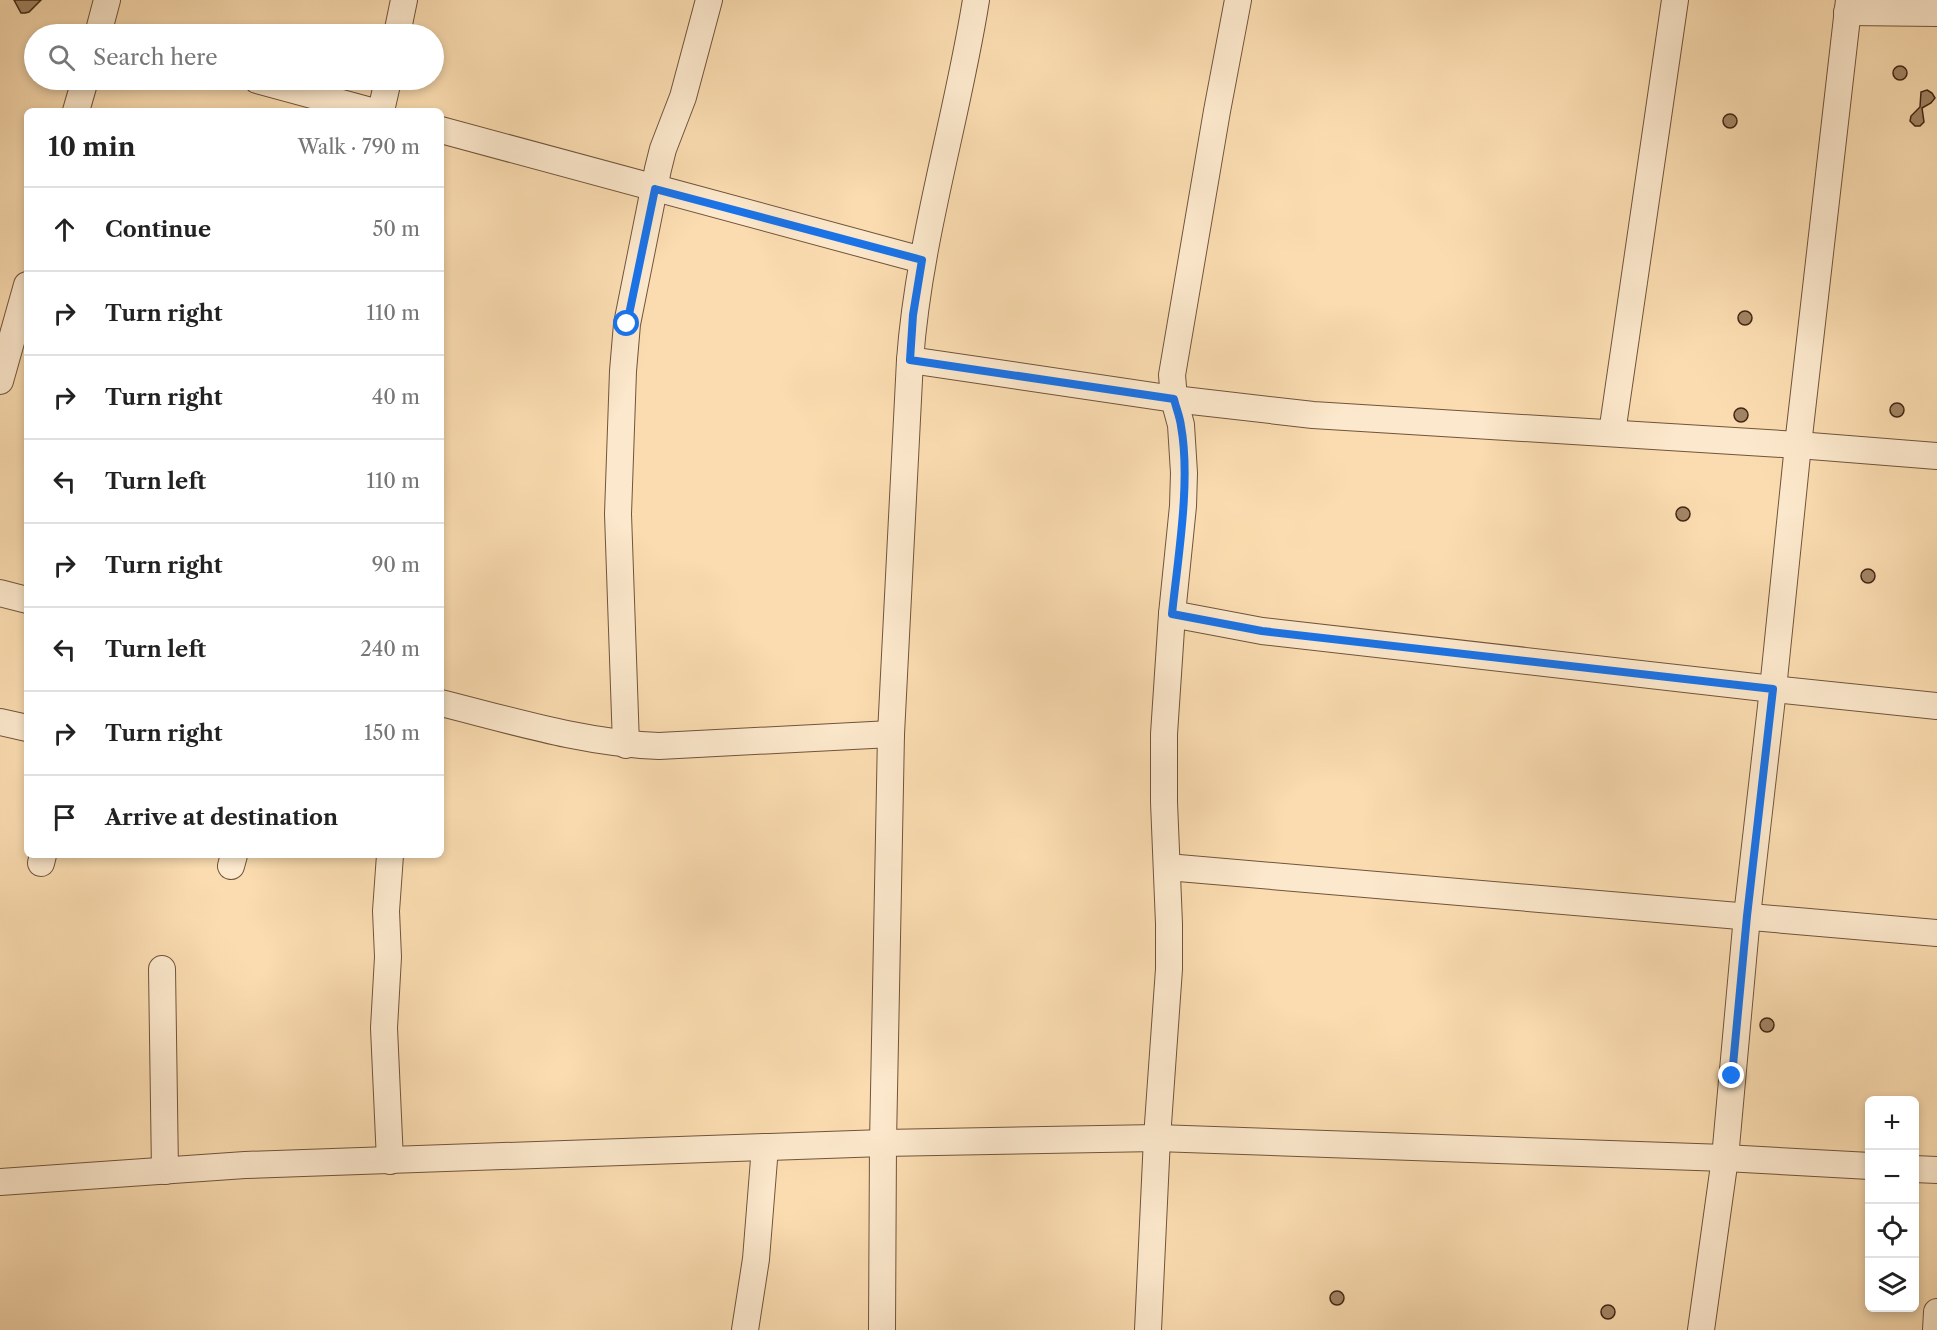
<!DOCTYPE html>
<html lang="en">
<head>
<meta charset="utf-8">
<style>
	body { margin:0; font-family:"Libre Caslon Text",serif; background:#f2f2f2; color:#222 }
	.controls { position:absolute; right:18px; bottom:18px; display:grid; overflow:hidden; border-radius:9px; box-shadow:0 3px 9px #0003 }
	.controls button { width:54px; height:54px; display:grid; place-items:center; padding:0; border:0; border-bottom:2px solid #e0e0e0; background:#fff; color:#222; font:30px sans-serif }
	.stop { position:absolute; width:18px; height:18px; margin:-14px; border:4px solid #1a73e8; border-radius:50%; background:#fff }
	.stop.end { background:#1a73e8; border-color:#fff; box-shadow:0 2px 6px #0008 }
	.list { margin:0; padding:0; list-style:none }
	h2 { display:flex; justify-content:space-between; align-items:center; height:78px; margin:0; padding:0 24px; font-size:26px }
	h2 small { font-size:20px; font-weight:400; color:#767676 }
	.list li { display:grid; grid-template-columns:39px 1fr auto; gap:18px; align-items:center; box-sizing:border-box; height:84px; padding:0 24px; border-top:2px solid #e0e0e0 }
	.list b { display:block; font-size:22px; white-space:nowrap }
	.list em { font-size:20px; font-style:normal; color:#767676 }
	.icon { flex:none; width:33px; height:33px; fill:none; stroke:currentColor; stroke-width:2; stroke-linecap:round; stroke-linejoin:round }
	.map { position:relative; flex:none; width:1937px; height:1330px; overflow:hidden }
	.search { position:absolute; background:#fff; box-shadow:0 3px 9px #0003; left:24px; top:24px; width:420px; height:66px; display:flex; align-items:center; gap:15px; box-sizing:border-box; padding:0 21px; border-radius:33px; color:#767676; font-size:22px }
	.panel { position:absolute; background:#fff; box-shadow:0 3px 9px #0003; left:24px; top:108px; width:420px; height:750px; border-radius:9px }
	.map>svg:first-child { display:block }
</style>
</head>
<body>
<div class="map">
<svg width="1937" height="1330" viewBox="0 0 1937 1330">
	<rect width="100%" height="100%" fill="#fadcb0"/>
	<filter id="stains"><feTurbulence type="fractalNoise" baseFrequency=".00333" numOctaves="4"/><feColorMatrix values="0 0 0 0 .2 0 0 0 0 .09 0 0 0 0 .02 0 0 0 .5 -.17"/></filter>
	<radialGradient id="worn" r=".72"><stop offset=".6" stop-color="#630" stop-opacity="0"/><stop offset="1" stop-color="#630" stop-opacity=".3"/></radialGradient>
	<g fill="#a28565" stroke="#432614" stroke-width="1.5">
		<polygon points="14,0 41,0 29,12 25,13 21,13"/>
		<circle cx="1900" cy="73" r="7"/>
		<polygon points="1927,90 1932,93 1935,98 1931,103 1922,108 1924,122 1920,126 1915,126 1910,121 1911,116 1920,107 1921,92"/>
		<circle cx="1730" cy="121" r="7"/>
		<circle cx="1745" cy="318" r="7"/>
		<circle cx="1897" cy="410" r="7"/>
		<circle cx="1741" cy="415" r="7"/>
		<circle cx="1683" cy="514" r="7"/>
		<circle cx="1868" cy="576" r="7"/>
		<circle cx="1767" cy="1025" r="7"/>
		<circle cx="1337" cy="1298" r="7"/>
		<circle cx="1608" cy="1312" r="7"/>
	</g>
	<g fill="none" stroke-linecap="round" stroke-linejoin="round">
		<g stroke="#71543b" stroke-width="28">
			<g id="minor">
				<polyline points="1847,12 1937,13"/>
				<polyline points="98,34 107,0"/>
				<polyline points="397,34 404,0"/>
				<polyline points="257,80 371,111"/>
				<polyline points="76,111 85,80"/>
				<polyline points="381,111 388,80"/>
				<polyline points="441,130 922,260"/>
				<polyline points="910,360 1174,399 1313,415 1798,445 1937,456"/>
				<polyline points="0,381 27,285"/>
				<polyline points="1612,433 1675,0"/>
				<polyline points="0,593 27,600"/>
				<polyline points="1172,614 1262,631 1773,689 1937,706"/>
				<path d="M441 703C513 721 584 743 659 746L891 734"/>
				<polyline points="0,722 27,728"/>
				<polyline points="626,745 618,514 623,371 627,324 658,169 663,149 683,97 709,0"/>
				<polyline points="390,855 386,911 388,957 384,1028 390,1161"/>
				<polyline points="41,863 43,855"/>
				<polyline points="231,866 234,855"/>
				<polyline points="1167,867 1937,933"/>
				<polyline points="162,969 165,1171"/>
				<polyline points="1914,1169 1937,1170"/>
				<polyline points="0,1182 245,1165 883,1143 1157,1138 1725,1158 1870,1166"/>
				<polyline points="745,1330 756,1259 765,1147"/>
				<path d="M882 1330 883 1143 891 734 910 360C919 238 957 120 976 0"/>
				<polyline points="1148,1330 1157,1138 1169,969 1169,924 1164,802 1164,734 1172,614 1183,506 1184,473 1181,425 1174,399 1172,375 1217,111 1238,0"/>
				<polyline points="1701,1330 1725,1158 1747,916 1773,689 1798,445 1849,0"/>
				<polyline points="1936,1330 1937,1312"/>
			</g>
		</g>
		<use href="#minor" stroke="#fce8cc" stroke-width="26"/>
	</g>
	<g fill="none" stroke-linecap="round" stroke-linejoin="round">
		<path stroke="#1a73e8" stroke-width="8" d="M627 324 655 189 922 260 913 315 910 360 1174 399C1176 408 1180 417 1181 426 1191 481 1178 557 1172 614L1262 631 1773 689 1747 916 1732 1076"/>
	</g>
	<rect width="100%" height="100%" filter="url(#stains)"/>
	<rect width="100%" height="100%" fill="url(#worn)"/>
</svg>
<div class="controls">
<button>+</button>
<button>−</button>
<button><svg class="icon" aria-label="locate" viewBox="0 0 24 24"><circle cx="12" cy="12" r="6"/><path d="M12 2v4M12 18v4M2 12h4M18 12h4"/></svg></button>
<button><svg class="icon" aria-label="layers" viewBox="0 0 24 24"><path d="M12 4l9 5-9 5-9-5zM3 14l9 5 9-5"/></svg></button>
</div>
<div class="stop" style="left:627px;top:324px"></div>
<div class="stop end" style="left:1732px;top:1076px"></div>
<div class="search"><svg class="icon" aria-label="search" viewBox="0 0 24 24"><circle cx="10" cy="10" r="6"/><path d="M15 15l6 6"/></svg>Search here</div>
<section class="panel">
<h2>10 min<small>Walk · 790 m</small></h2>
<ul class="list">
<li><svg class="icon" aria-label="ahead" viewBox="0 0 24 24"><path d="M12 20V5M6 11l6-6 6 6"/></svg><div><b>Continue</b></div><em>50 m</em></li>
<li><svg class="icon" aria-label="right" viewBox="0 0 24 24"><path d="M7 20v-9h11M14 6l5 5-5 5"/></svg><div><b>Turn right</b></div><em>110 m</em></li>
<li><svg class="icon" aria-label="right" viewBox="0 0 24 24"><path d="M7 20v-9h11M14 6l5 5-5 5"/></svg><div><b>Turn right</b></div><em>40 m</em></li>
<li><svg class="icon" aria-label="left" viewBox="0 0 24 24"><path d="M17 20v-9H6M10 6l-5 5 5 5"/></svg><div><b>Turn left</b></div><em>110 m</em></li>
<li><svg class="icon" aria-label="right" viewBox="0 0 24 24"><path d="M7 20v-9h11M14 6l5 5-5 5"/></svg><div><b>Turn right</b></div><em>90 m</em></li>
<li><svg class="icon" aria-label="left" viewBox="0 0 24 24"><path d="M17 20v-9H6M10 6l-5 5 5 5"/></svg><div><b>Turn left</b></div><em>240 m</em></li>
<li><svg class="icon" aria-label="right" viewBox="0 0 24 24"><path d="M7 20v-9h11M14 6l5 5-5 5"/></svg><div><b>Turn right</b></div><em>150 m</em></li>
<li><svg class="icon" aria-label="arrive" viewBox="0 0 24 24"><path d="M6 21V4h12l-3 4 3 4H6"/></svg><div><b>Arrive at destination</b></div></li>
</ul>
</section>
</div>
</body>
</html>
